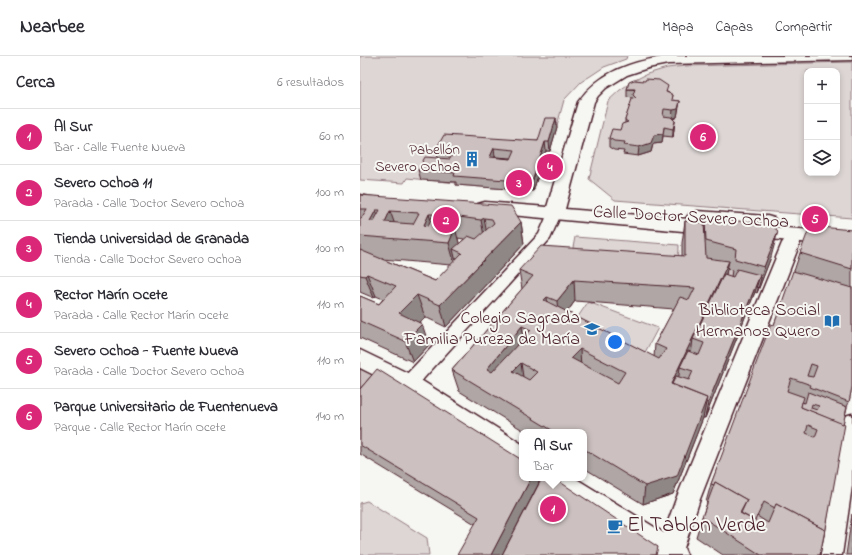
<!DOCTYPE html>
<html lang="es">
<head>
<meta charset="utf-8">
<style>
	body { margin:0; font-family:"Indie Flower",sans-serif; background:#f7f7f7; color:#2b2b33 }
	.controls { position:absolute; right:12px; top:12px; display:grid; overflow:hidden; border-radius:8px; box-shadow:0 2px 6px #0003 }
	.controls button { width:36px; height:36px; display:grid; place-items:center; padding:0; border:0; border-bottom:1px solid #e1e1e2; background:#fff; color:#2b2b33; font:20px sans-serif }
	.you { position:absolute; left:255px; top:286px; width:14px; height:14px; margin:-10px; border:3px solid #fff; border-radius:50%; background:#1a73e8; box-shadow:0 0 0 6px #1a73e833 }
	.badge { display:grid; place-items:center; width:26px; height:26px; border-radius:50%; background:#db2777; color:#fff; font-size:13px; font-weight:700 }
	.pin { position:absolute; translate:-50% -50%; border:2px solid #fff; box-shadow:0 1px 4px #0006 }
	.popup { position:absolute; left:159px; top:373px; width:68px; height:52px; box-sizing:border-box; display:grid; place-content:center; border-radius:8px; background:#fff; filter:drop-shadow(0 1px 3px #0005); font-size:13px; white-space:nowrap; color:#7c7c81 }
	.popup b { font-size:15px; color:#2b2b33 }
	.popup::after { content:''; position:absolute; left:50%; top:100%; margin-left:-8px; border:8px solid transparent; border-top-color:#fff }
	.list { margin:0; padding:0; list-style:none }
	h2 { display:flex; justify-content:space-between; align-items:center; height:52px; margin:0; padding:0 16px; font-size:17px }
	h2 small { font-size:13px; font-weight:400; color:#7c7c81 }
	.list li { display:grid; grid-template-columns:26px 1fr auto; gap:12px; align-items:center; box-sizing:border-box; height:56px; padding:0 16px; border-top:1px solid #e1e1e2 }
	.list b { display:block; font-size:15px; white-space:nowrap }
	.list p { margin:0; font-size:13px; white-space:nowrap; color:#7c7c81 }
	.list em { font-size:13px; font-style:normal; color:#7c7c81 }
	.icon { flex:none; width:22px; height:22px; fill:none; stroke:currentColor; stroke-width:2; stroke-linecap:round; stroke-linejoin:round }
	.map { position:relative; flex:none; width:492px; height:499px; overflow:hidden }
	header { display:flex; align-items:center; gap:24px; box-sizing:border-box; height:56px; padding:0 20px; background:#fff; border-bottom:1px solid #e1e1e2 }
	header strong { font-size:19px }
	nav { display:flex; gap:22px; margin-inline-start:auto; font-size:14px }
	main { display:flex }
	aside { flex:1; background:#fff }
	.map>svg:first-child { display:block }
</style>
</head>
<body>
<header>
<strong>Nearbee</strong>
<nav><a>Mapa</a><a>Capas</a><a>Compartir</a></nav>
</header>
<main>
<aside>
<h2>Cerca<small>6 resultados</small></h2>
<ul class="list">
<li><span class="badge">1</span><div><b>Al Sur</b><p>Bar · Calle Fuente Nueva</p></div><em>60 m</em></li>
<li><span class="badge">2</span><div><b>Severo Ochoa 11</b><p>Parada · Calle Doctor Severo Ochoa</p></div><em>100 m</em></li>
<li><span class="badge">3</span><div><b>Tienda Universidad de Granada</b><p>Tienda · Calle Doctor Severo Ochoa</p></div><em>100 m</em></li>
<li><span class="badge">4</span><div><b>Rector Marín Ocete</b><p>Parada · Calle Rector Marín Ocete</p></div><em>110 m</em></li>
<li><span class="badge">5</span><div><b>Severo Ochoa - Fuente Nueva</b><p>Parada · Calle Doctor Severo Ochoa</p></div><em>110 m</em></li>
<li><span class="badge">6</span><div><b>Parque Universitario de Fuentenueva</b><p>Parque · Calle Rector Marín Ocete</p></div><em>140 m</em></li>
</ul>
</aside>
<div class="map">
<svg width="492" height="499" viewBox="0 0 492 499">
	<rect width="100%" height="100%" fill="#f6f6f2"/>
	<filter id="ink" filterUnits="userSpaceOnUse"><feTurbulence type="fractalNoise" baseFrequency=".025" numOctaves="2"/><feDisplacementMap in="SourceGraphic" scale="8" xChannelSelector="R" yChannelSelector="G"/><feConvolveMatrix kernelMatrix="1 2 1 2 8 2 1 2 1" color-interpolation-filters="sRGB"/></filter>
	<g filter="url(#ink)">
		<g fill="#ddd6d5" stroke="#947a80" fill-rule="evenodd">
			<polygon points="0,0 267,0 266,3 244,11 232,19 221,26 204,44 190,95 186,95 173,135 96,129 97,127 47,122 44,127 0,124"/>
			<path d="M492 6V162L255 144 229 123 248 45 260 34 273 25 287 18 307 12 325 10ZM447 15H477V117H447Z"/>
			<polygon points="215,181 319,189 318,222 209,213"/>
			<polygon points="228,246 298,272 282,302 209,274"/>
			<polygon points="7,445 67,482 69,499 0,499 0,447"/>
		</g>
		<g fill="none" stroke-linecap="round" stroke-linejoin="round">
			<g stroke="#4a1f2b" stroke-width="3">
				<g id="minor">
					<polygon points="194,154 199,155 201,158 190,183 55,332 49,334 43,332 40,327 43,322 179,178 189,155"/>
					<polygon points="492,358 492,430 482,499 460,499 483,366 485,360"/>
				</g>
			</g>
			<g stroke="#4a1f2b" stroke-width="3">
				<g id="tertiary">
					<polygon points="431,181 437,183 440,187 340,443 324,492 327,499 291,499 186,430 182,422 215,422 304,477 316,443 422,187 425,183"/>
					<polygon points="0,294 56,321 162,388 162,412 154,408 42,333 0,312"/>
				</g>
			</g>
			<g stroke="#4a1f2b" stroke-width="3">
				<path id="primary" d="M307 0H492V4L308 8 288 12 267 19 246 32 238 40 234 46 205 153 329 163 327 161 330 157 337 155 407 160 414 162 417 166 413 171 492 177V191L388 181 381 180 378 175 381 170 363 169 365 172 362 177 355 178 118 156 116 152 118 148 125 146 187 151 218 46C240 15 271 6 307 0Z"/>
			</g>
			<use href="#minor" fill="#f6f6f2" fill-rule="evenodd"/>
			<use href="#tertiary" fill="#f6f6f2" fill-rule="evenodd"/>
			<use href="#primary" fill="#f6f6f2" fill-rule="evenodd"/>
		</g>
		<g fill="#afa6a5" stroke="#4a1f2b" fill-rule="evenodd">
			<polygon points="267,33 307,36 313,39 312,44 320,45 317,61 313,63 315,65 313,81 303,80 302,87 293,88 291,96 278,100 263,98 264,95 254,94 249,91 249,82 260,74 265,67 265,64 273,42 267,41"/>
			<path d="M197 71 190 95H186L173 135 96 129V126L61 124 58 114 78 102 76 93 178 85ZM135 101 151 102V103Z"/>
			<path d="M0 138 161 166 164 188 86 271 65 261 59 267 69 289 53 306 0 282V240L19 248 23 243 16 240 14 242 0 236ZM98 182 104 183 99 188ZM22 203 91 209 75 225Z"/>
			<path d="M345 163 411 201 397 237 395 236 345 362H343L313 438 283 448 224 412V376H166L99 335 92 314 162 233 159 214 322 200V187L325 165 344 167ZM215 245 314 253 295 288 294 301 207 256Z"/>
			<polygon points="492,174 492,331 489,346 487,351 483,368 465,478 464,480 460,499 363,499 336,481 342,461 347,447 346,446 351,428 414,269 434,215 440,197"/>
			<polygon points="0,313 179,427 155,473 298,491 115,468 0,398"/>
			<polygon points="492,458 492,499 486,499"/>
		</g>
		<g fill="#8f8786" stroke="#4a1f2b">
			<polygon points="320,45 317,61 312,63 313,54"/>
			<polygon points="196,62 197,71 190,95 189,86"/>
			<polygon points="315,65 313,81 313,73"/>
			<polygon points="304,71 302,87 293,88 291,96 278,100 279,91"/>
			<polygon points="185,86 186,95 173,135 172,126"/>
			<polygon points="134,92 135,101 131,110 130,101"/>
			<polygon points="16,154 24,176 10,165"/>
			<polygon points="30,155 38,177 25,166"/>
			<polygon points="69,158 75,180 64,169"/>
			<polygon points="84,159 89,181 79,170"/>
			<polygon points="124,162 128,184 125,185 121,164"/>
			<polygon points="161,166 164,188 86,271 80,249"/>
			<polygon points="95,172 101,194 93,193 96,206 95,209 89,187"/>
			<polygon points="418,175 411,201 397,237 404,211"/>
			<polygon points="369,205 364,227 333,283 331,299 320,311 318,327 314,334 311,328"/>
			<polygon points="7,218 16,240 14,242 5,220"/>
			<polygon points="400,219 395,236 345,362 348,347"/>
			<polygon points="214,224 215,245 199,267 197,245"/>
			<polygon points="57,239 65,261 48,279 39,257"/>
			<polygon points="187,241 189,262 184,244"/>
			<polygon points="62,268 69,289 53,306 45,285"/>
			<polygon points="162,270 165,292 132,334 127,313"/>
			<polygon points="220,293 221,314 211,302"/>
			<polygon points="161,307 164,328 153,315"/>
			<polygon points="347,342 343,362 313,438 283,448 285,430"/>
			<polygon points="171,422 178,422 179,427 142,499 131,499"/>
		</g>
		<g fill="#ccc1c0" stroke="#4a1f2b" fill-rule="evenodd">
			<polygon points="286,23 299,24 308,30 306,36 313,39 312,44 320,45 318,53 313,54 304,53 303,60 311,61 315,65 313,73 304,71 303,78 294,79 291,87 279,91 264,89 265,86 254,85 249,82 252,73 260,74 262,68 268,66 265,64 272,43 276,42 273,39 275,33 267,33 269,26 274,24 285,25"/>
			<path d="M185 62H196L189 86H185L172 126 94 120 95 117 58 114 65 101 90 103 94 95 76 93 84 79 178 85ZM134 92 155 94 151 103 130 101Z"/>
			<path d="M0 139 151 150 161 166 80 249 57 239 39 257 62 268 45 285 0 265V240L19 248 36 230 7 218 5 220 0 219V194L75 225 102 197 93 193 108 180 116 183 134 167 132 163 124 162 121 164 84 159 79 170 95 172 89 187 0 180V164L7 153H0ZM16 154H20L14 165H10ZM30 155 59 157 53 168 25 166ZM69 158H73L68 170 64 169Z"/>
			<polygon points="345,163 409,167 418,175 404,211 375,203 376,193 346,185"/>
			<path d="M325 165 344 167 346 202 369 205 311 328 347 342 317 420 285 430 224 393V376H195L92 314 173 220 159 214 181 190 325 200ZM214 224 335 232 329 244 320 241 295 288 306 293 299 303 184 244 187 241 197 245ZM162 270 171 274 132 316 127 313ZM220 293 265 316 258 327 211 302ZM161 307 177 316 169 324 153 315Z"/>
			<polygon points="450,170 492,174 492,213 440,197"/>
			<polygon points="367,213 372,214 371,221 366,219"/>
			<polygon points="377,213 400,219 348,347 346,346 347,342 312,328 316,320 329,324 333,315 320,311 328,295 339,299 344,287 333,283 364,218 373,221"/>
			<path d="M433 215 492 232V331L489 346 450 331 451 329 431 322 427 335 444 341 441 351 485 368 465 478V474L416 448 415 452 404 446 395 465 381 457 387 444 355 426 354 429 351 428 406 281 411 268 414 269ZM451 308 457 310 453 321 447 320ZM448 369 458 373 455 381 446 377Z"/>
			<polygon points="0,313 12,319 0,333"/>
			<polygon points="17,313 162,404 162,422 171,422 131,499 97,499 119,461 0,389 0,333"/>
			<path d="M448 336 487 351 483 368 441 351 442 346 445 347ZM452 348 459 350 457 354 451 352Z"/>
			<polygon points="182,422 194,422 298,491 296,499 142,499"/>
			<polygon points="355,426 387,444 380,457 395,465 397,460 408,467 416,448 465,474 460,499 401,499 342,461"/>
		</g>
	</g>
	<defs>
		<g id="building-bare" transform="scale(1.2)"><path d="M-4-6H4V6H1V3H-1V6H-4ZM-2.5-4.3h1.7v1.8h-1.7ZM.8-4.3h1.7v1.8H.8ZM-2.5-1h1.7V.8h-1.7ZM.8-1h1.7V.8H.8Z" fill="#1f6fb2" stroke="#f6f6f2" stroke-width="2.5" paint-order="stroke"/></g>
		<g id="library-bare" transform="scale(1.2)"><path d="M-6-4Q-3-5.5-.7-3.5V5Q-3 3-6 4ZM6-4Q3-5.5 .7-3.5V5Q3 3 6 4Z" fill="#1f6fb2" stroke="#f6f6f2" stroke-width="2.5" paint-order="stroke"/></g>
		<g id="school-bare" transform="scale(1.2)"><path d="M0-5L7-2L0 1L-7-2ZM-4 1L0 2.5L4 1V4Q0 6-4 4Z" fill="#1f6fb2" stroke="#f6f6f2" stroke-width="2.5" paint-order="stroke"/></g>
		<g id="cafe-bare" transform="scale(1.2)"><path d="M-5.5-4.5H6V0H3Q3 3.5 0 3.5H-2.5Q-5.5 3.5-5.5 0ZM3-3.2v2h1.7v-2ZM-6 4.5H4V6H-6Z" fill="#1f6fb2" stroke="#f6f6f2" stroke-width="2.5" paint-order="stroke"/></g>
	</defs>
	<g fill-rule="evenodd">
		<use href="#building-bare" x="112" y="103"/>
		<use href="#library-bare" x="472" y="265"/>
		<use href="#school-bare" x="232" y="273"/>
		<use href="#cafe-bare" x="255" y="470"/>
	</g>
	<g text-anchor="middle" dominant-baseline="central" stroke-width="4" stroke-linejoin="round" paint-order="stroke">
		<g font-size="15" fill="#4a1f2b" stroke="#f6f6f2" text-anchor="end">
			<text x="100" y="94">Pabellón<tspan x="100" dy="17">Severo Ochoa</tspan></text>
		</g>
		<g font-size="18" fill="#4a1f2b" stroke="#f6f6f2">
			<text transform="translate(331 162) rotate(3)">Calle Doctor Severo Ochoa</text>
		</g>
		<g font-size="18" fill="#4a1f2b" stroke="#f6f6f2" text-anchor="end">
			<text x="460" y="255">Biblioteca Social<tspan x="460" dy="21">Hermanos Quero</tspan></text>
			<text x="220" y="263">Colegio Sagrada<tspan x="220" dy="21">Familia Pureza de María</tspan></text>
		</g>
		<g font-size="22" fill="#4a1f2b" stroke="#f6f6f2" text-anchor="start">
			<text x="267" y="470">El Tablón Verde</text>
		</g>
	</g>
</svg>
<div class="controls">
<button>+</button>
<button>−</button>
<button><svg class="icon" aria-label="layers" viewBox="0 0 24 24"><path d="M12 4l9 5-9 5-9-5zM3 14l9 5 9-5"/></svg></button>
</div>
<div class="you"></div>
<div class="pin badge" style="left:193px;top:453px">1</div>
<div class="popup"><b>Al Sur</b>Bar</div>
<div class="pin badge" style="left:86px;top:164px">2</div>
<div class="pin badge" style="left:159px;top:127px">3</div>
<div class="pin badge" style="left:190px;top:111px">4</div>
<div class="pin badge" style="left:455px;top:163px">5</div>
<div class="pin badge" style="left:343px;top:81px">6</div>
</div>
</main>
</body>
</html>
